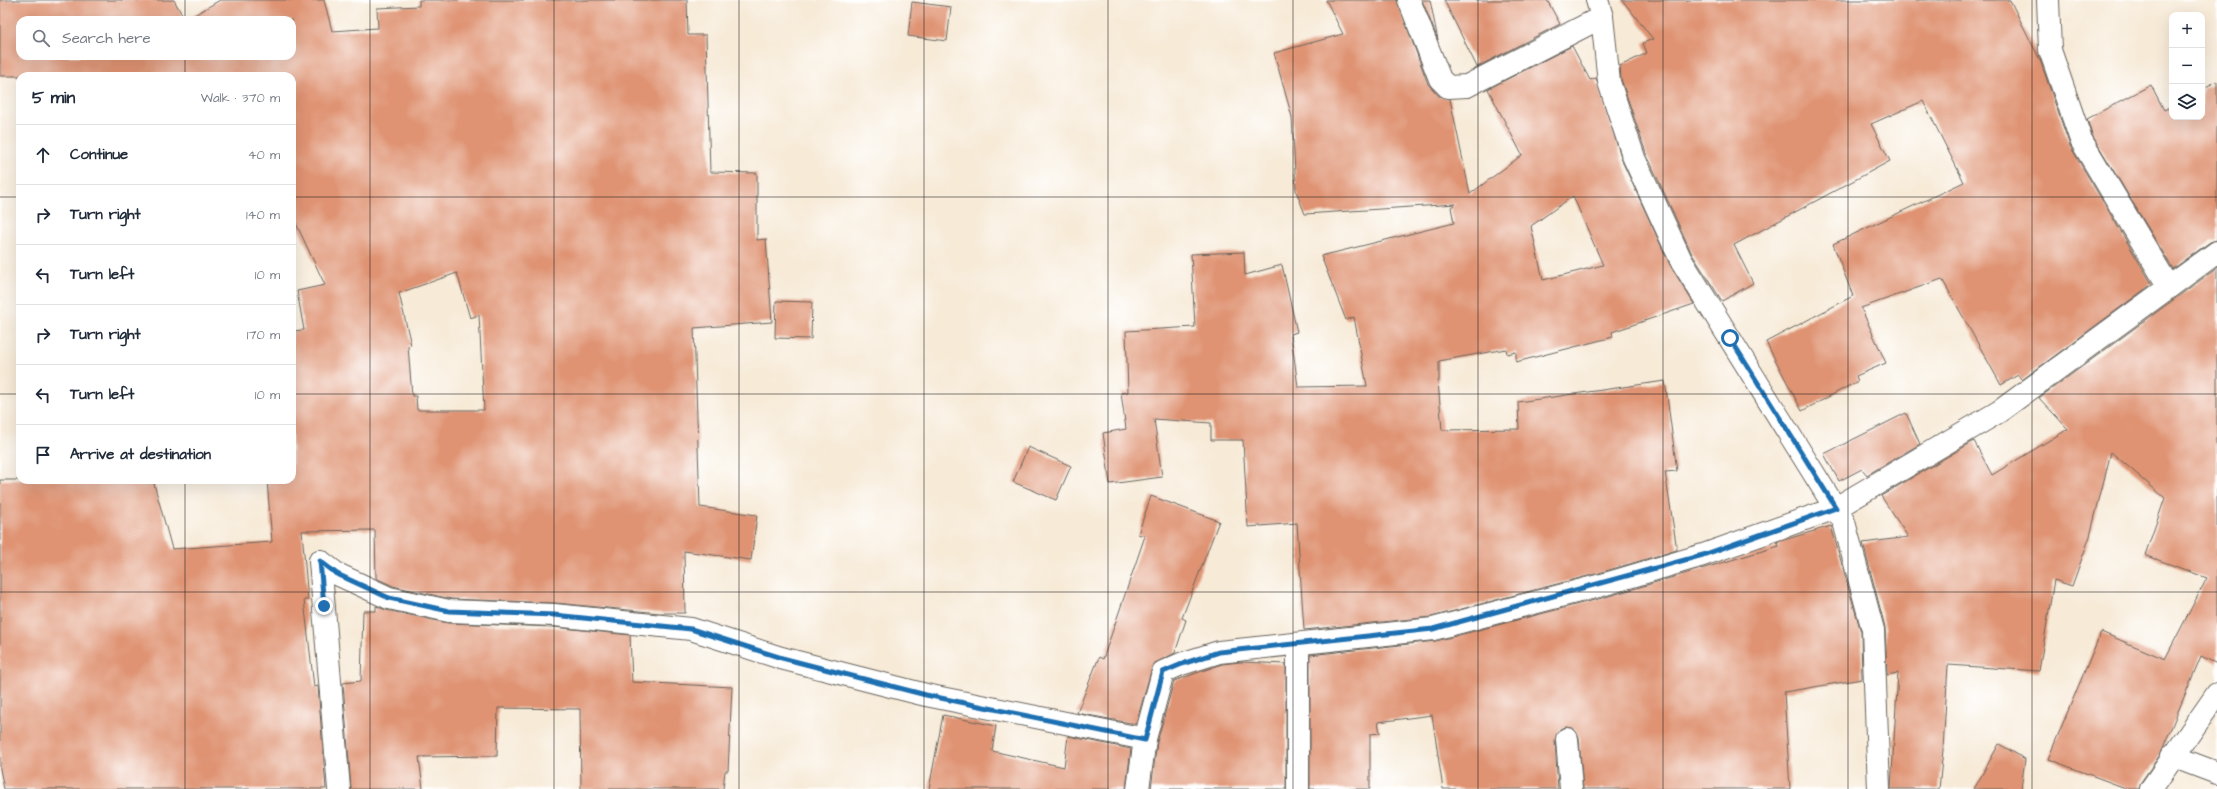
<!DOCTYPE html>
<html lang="en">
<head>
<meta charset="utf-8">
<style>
	body { margin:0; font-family:"Architects Daughter",sans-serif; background:#f2f2f3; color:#1f2937 }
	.controls { position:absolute; right:12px; top:12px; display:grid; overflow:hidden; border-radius:8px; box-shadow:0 4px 16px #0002 }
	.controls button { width:36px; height:36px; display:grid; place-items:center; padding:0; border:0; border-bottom:1px solid #e0e1e3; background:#fff; color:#1f2937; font:20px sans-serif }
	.stop { position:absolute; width:12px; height:12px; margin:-9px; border:3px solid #1f6fb2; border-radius:50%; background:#fff }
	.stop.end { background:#1f6fb2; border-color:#fff; box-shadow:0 1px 4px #0008 }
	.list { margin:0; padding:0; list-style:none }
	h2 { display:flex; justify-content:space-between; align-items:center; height:52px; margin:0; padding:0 16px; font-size:17px }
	h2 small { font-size:13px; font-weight:400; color:#747a83 }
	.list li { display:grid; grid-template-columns:26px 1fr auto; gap:12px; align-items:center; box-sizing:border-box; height:60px; padding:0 16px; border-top:1px solid #e0e1e3 }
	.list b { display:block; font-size:15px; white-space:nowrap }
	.list em { font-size:13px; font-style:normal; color:#747a83 }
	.icon { flex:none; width:22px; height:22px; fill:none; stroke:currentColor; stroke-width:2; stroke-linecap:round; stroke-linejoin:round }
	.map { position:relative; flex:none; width:2217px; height:789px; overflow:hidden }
	.search { position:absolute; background:#fff; box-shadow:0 4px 16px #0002; left:16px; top:16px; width:280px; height:44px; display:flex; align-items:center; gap:10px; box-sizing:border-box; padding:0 14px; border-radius:12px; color:#747a83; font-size:15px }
	.panel { position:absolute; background:#fff; box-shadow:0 4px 16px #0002; left:16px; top:72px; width:280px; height:412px; border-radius:12px }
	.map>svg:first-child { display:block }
</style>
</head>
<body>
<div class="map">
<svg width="2217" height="789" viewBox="0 0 2217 789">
	<rect width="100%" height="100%" fill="#fff"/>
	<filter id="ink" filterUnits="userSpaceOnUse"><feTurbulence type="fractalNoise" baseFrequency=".025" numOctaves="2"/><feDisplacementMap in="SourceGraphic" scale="8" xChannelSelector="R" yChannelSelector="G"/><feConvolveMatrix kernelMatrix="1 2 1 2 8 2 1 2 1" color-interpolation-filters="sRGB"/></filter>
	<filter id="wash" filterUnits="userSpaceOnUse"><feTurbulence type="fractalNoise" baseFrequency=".012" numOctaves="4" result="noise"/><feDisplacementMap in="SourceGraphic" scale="16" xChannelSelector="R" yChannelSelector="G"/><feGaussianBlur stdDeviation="0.9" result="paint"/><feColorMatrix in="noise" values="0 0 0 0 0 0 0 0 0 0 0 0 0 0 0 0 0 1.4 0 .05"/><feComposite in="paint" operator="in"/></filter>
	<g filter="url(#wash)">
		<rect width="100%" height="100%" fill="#f7ead7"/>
		<g id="blocks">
			<g fill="#df9372" fill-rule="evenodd">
				<path d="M0 0H174L185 20H20V56H292V20H186L220 0H324L332 31 378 28 377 8 419 6V0H687L688 35H706L710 172 757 173V240L766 239 772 322 694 328 700 507 757 515 751 560 684 551 685 613H660L555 603 451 599 393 586 376 578 375 530 302 531 308 600H304L314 687 318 686 326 789H4L0 769V480H153L172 549 272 542 267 480H292V331L304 330 297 291 325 285 292 215V76H0ZM457 273 470 318 479 315 484 410H417L416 396H412L408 346 411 345 399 293Z"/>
				<path d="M1326 0H1397L1428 84 1439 96 1450 99 1470 194 1522 155 1488 89 1572 46 1590 80 1596 78 1623 163 1670 265 1694 304 1612 332 1613 337 1516 362V352L1507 354 1506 349 1439 361V381H1438L1442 430 1519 429 1518 402 1665 381 1677 471 1665 472 1677 550 1599 573 1431 617 1304 630 1297 523 1248 527 1243 440H1211V423L1154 419 1162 477 1110 484 1103 433 1126 429 1121 393 1128 392 1126 331 1195 327 1191 254 1244 252 1245 275 1282 265 1297 332 1291 334 1298 387 1367 386 1354 317 1346 320 1321 256 1454 223 1451 207 1456 204 1305 214 1296 191 1292 117 1274 53 1343 34ZM1573 196 1603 265 1543 280 1531 226Z"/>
				<polygon points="1422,0 1430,0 1438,40"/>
				<polygon points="1444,0 1547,0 1560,24 1477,67"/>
				<polygon points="1622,0 2010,0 2040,60 2070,146 2152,284 2022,380 2018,375 2001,385 1942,279 1861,308 1886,363 1856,376 1858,381 1802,411 1766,342 1853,296 1833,244 1964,182 1923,101 1871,124 1890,161 1734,245 1753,283 1722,301 1692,254 1646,153 1621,79 1620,66 1647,53 1643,43 1653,39"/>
				<polygon points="912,2 951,7 947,41 908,36"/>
				<polygon points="2217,81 2217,240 2210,242 2173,269 2092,135 2087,119 2151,85 2164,110 2172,106 2172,117 2202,117 2202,89"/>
				<polygon points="2217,268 2217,664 2201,656 2160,755 2141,782 2139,789 2128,789 2048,759 2101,632 2165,659 2207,578 2145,555 2165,498 2111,452 2090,536 2072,586 2054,580 2039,671 1948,665 1943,750 1939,789 1891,789 1898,673 1887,675 1885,627 1863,543 1908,537 1881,496 1974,441 1992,475 2068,429 2039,398"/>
				<polygon points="776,301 812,302 811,339 775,338"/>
				<polygon points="1906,413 1920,444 1867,475 1862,469 1839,481 1824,454"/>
				<polygon points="1028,447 1071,466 1056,500 1013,482"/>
				<polygon points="1151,496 1219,521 1182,618 1186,620 1175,653 1153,664 1136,724 1077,713 1099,657 1103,659 1145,536 1138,534"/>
				<polygon points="1831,526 1861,632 1862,679 1784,692 1790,789 1583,789 1579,738 1573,728 1566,727 1560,729 1555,740 1558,789 1443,789 1432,715 1378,722 1380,733 1370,734 1370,789 1310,789 1310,655 1436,641 1606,597 1779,546 1777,542"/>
				<polygon points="376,606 386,610 448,623 553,627 630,635 632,682 732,687 728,771 725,771 723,789 581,789 580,709 498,708 497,756 419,757 423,789 351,789 343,683 361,681 363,611 376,611"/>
				<polygon points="1240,662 1286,664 1286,789 1151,789 1157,742 1174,681 1222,664"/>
				<polygon points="943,715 996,726 992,751 1064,767 1068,736 1131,749 1126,789 929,789"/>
				<polygon points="1999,744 2025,759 2021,789 1974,789"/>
			</g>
		</g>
	</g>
	<g filter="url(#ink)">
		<use href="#blocks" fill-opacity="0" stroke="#69645d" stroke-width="1"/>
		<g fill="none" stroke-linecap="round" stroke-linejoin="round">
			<g stroke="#69645d" stroke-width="24">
				<g id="minor">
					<polyline points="1409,0 1440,79 1448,87 1467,86 1602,17"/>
					<polyline points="1597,0 1602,17 1609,82 1634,158 1681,260 1844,522 1873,630 1879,789"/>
					<polyline points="2048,0 2050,50 2081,140 2169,287"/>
					<polyline points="320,561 337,574 389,598 449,611 554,615 691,629 781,658 926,695 1145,739"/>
					<polyline points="320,561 339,789"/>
					<polyline points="1298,644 1298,789"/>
					<polyline points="1567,739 1571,789"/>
					<polyline points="2172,756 2217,773"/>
					<polyline points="1138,789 1145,739 1163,672 1181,664 1219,652 1433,629 1602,585 1703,555 1836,508 2000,411 2217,252"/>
					<polyline points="2151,789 2217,694"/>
				</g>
			</g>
			<use href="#minor" stroke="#fff" stroke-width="22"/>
		</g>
	</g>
	<g fill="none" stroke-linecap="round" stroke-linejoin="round" filter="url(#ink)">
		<polyline stroke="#1f6fb2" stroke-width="5" points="324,606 320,561 337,574 389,598 449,611 554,615 691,629 782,658 926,695 1145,740 1163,672 1182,664 1219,652 1433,629 1703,555 1836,508 1730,338"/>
	</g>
	<path fill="none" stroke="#1c1c1c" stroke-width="1" stroke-opacity="0.55" d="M185 0V20M370 0V789M554 0V789M739 0V789M924 0V789M1108 0V789M1293 0V789M1478 0V789M1663 0V789M1848 0V789M2032 0V789M185 56V76M0 197H20M292 197H2217M0 394H20M292 394H2217M185 480V789M0 592H2217"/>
</svg>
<div class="controls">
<button>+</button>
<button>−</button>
<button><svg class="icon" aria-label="layers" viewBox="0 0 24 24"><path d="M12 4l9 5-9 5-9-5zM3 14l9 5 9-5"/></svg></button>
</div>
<div class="stop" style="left:1730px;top:338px"></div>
<div class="stop end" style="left:324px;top:606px"></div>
<div class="search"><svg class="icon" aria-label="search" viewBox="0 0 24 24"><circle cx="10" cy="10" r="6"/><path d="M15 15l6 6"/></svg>Search here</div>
<section class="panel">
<h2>5 min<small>Walk · 370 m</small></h2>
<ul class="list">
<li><svg class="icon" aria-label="ahead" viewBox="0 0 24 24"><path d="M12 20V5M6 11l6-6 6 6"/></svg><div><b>Continue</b></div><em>40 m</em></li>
<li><svg class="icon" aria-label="right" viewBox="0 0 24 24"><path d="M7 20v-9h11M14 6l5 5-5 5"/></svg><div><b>Turn right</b></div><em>140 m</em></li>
<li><svg class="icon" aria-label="left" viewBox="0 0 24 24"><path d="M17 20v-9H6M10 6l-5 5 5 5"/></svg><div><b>Turn left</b></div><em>10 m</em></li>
<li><svg class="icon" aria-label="right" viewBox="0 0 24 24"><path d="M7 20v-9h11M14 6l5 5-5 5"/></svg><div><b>Turn right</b></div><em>170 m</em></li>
<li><svg class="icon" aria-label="left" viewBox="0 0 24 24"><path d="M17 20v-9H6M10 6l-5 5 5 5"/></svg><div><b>Turn left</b></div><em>10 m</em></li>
<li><svg class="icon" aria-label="arrive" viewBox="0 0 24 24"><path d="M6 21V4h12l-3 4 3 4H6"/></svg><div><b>Arrive at destination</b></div></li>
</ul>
</section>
</div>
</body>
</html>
